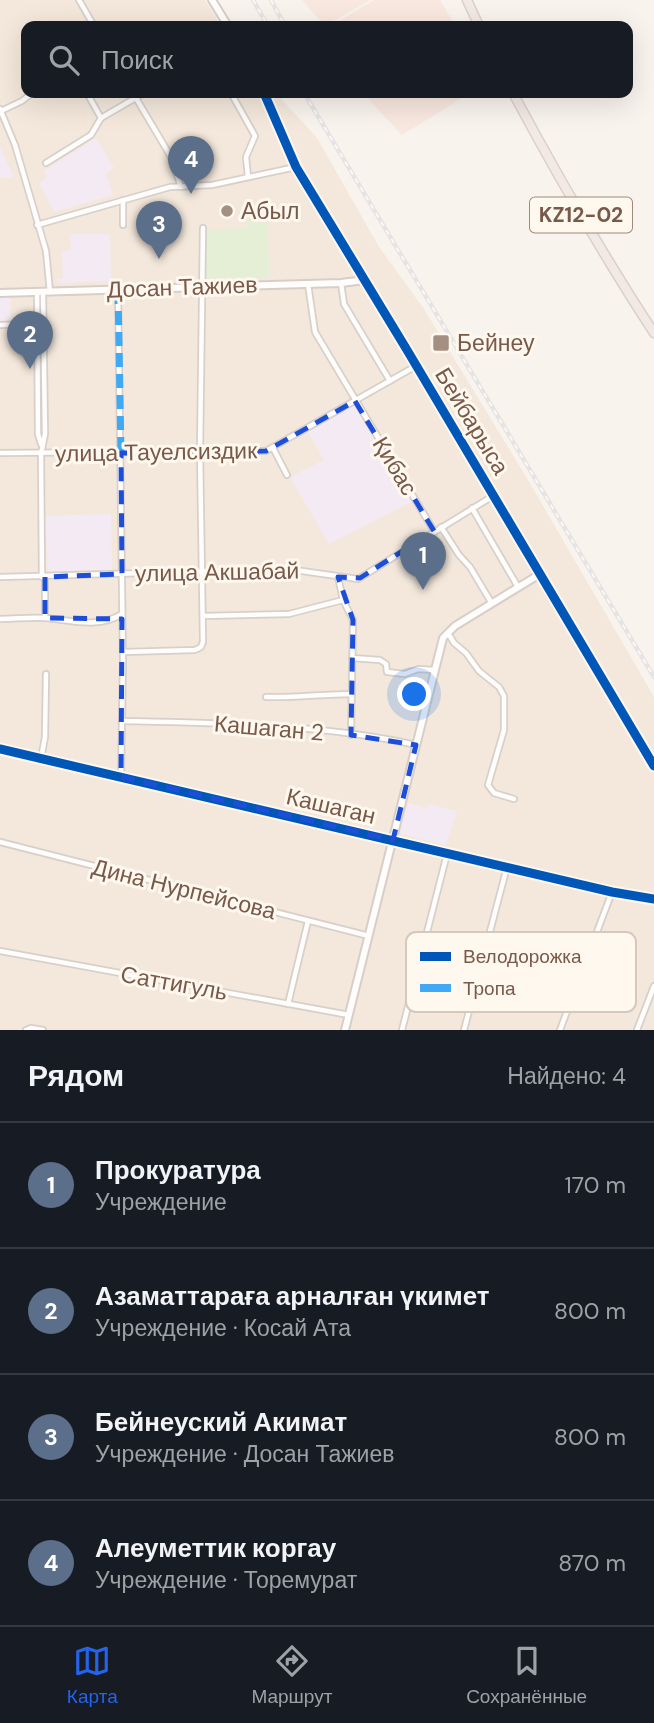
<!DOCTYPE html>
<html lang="ru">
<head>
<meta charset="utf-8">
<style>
	body { margin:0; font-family:"DM Sans",sans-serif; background:#20242c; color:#f1f3f6 }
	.you { position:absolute; left:415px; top:695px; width:24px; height:24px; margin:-18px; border:5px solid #fff; border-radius:50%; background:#1a73e8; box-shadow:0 0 0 10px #1a73e833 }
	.badge { display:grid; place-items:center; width:46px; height:46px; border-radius:50%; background:#2563eb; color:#fff; font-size:23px; font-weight:700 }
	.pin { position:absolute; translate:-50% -58px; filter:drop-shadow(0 2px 4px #0008) }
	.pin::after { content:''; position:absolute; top:37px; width:24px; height:21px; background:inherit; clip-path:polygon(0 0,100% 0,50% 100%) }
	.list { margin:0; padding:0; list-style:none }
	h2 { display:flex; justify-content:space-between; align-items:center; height:91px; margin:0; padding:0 28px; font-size:30px }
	h2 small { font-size:23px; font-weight:400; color:#9ea1a6 }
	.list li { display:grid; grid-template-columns:46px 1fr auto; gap:21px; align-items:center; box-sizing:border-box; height:126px; padding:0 28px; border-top:2px solid #363941 }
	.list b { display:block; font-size:26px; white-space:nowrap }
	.list p { margin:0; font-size:23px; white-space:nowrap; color:#9ea1a6 }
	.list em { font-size:23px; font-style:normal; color:#9ea1a6 }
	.icon { flex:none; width:38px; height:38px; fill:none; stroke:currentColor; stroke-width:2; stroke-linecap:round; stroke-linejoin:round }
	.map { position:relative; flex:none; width:654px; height:1030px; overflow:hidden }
	.search { position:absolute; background:#171b24; box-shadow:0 7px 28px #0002; left:21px; right:21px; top:21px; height:77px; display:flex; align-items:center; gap:18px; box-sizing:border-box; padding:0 24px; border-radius:14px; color:#9ea1a6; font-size:26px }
	.sheet { height:595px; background:#171b24 }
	nav { display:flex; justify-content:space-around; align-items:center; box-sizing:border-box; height:98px; border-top:2px solid #363941; background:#171b24; font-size:19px; color:#9ea1a6 }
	nav a { display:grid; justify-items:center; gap:4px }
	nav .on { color:#2563eb }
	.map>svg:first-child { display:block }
</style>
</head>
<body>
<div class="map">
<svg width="654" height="1030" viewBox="0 0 654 1030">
	<rect width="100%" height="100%" fill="#f8f3ec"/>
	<polygon fill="#f4e8dc" points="0,0 205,0 221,26 26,26 26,93 276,93 317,138 379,247 424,309 528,480 654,697 654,1030 0,1030"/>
	<g fill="#f8e8df">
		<polygon points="302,0 370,0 325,26"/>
		<polygon points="374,0 440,0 455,26 331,26"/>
		<polygon points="363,93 470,93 402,135"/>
	</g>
	<g fill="#f4eaf4">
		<polygon points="96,138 114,168 106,173 113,195 54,212 39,183 47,178 44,171"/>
		<polygon points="0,146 14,178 0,178"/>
		<polygon points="70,234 110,234 111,281 62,283 55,279 63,278 62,251 71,250"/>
		<polygon points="10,296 11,320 0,321 0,297"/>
		<polygon points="354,404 413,501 329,544 290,477 324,460 307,431"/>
		<polygon points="111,514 112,570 48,572 45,516"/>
		<polygon points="408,803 427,808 428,804 457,811 446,845 402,834 400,832"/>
	</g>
	<polygon fill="#e5efd6" points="249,218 267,224 270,278 206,278 205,230 246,228"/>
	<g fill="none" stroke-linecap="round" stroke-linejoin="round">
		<g stroke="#d7d0ca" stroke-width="8">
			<g id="street">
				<polyline points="79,0 94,26"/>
				<polyline points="133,93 171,157 181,187"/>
				<polyline points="231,93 255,136 246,157 248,177"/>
				<polyline points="0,109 15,145 46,251 50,292"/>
				<polyline points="1,111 22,101 32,93"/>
				<polyline points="101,118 144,93"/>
				<polyline points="46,163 91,135 101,118 87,93"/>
				<polyline points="37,225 170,187 212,185 296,167"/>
				<polyline points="123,225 123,200"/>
				<polyline points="341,283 344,304 390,381"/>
				<polyline points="308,284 315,332 434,531"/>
				<polyline points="118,290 123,661 121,777"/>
				<polyline points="37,292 38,434 41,444"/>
				<polyline points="0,325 38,324"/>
				<polyline points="273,448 287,475"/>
				<polyline points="0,453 266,451 416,366"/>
				<polyline points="472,508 518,587"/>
				<polyline points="441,527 459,555 470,567 491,602"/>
				<polyline points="0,577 288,569 358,579 493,496"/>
				<polyline points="42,577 41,454 45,434 43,292"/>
				<polyline points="338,577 343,600 353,620 351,735"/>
				<polyline points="203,616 289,614 343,600"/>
				<polyline points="45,618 45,577"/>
				<path d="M0 619C15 619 30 617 45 618 70 620 98 629 122 614"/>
				<polyline points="448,633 454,643 466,653 479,671 499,687 504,696 504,730 488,785 494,793 514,799"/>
				<polyline points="123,652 195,650 201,647 203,642 200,452 203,228"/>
				<polyline points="352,658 380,660 386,664 387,672 405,674 418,669 434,670"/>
				<path d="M266 697C295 698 323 694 352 694"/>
				<path d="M122 721C220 723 320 724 416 745"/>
				<polyline points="41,759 45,737 46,674"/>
				<polyline points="0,842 369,936"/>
				<polyline points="0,951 349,1015"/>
				<polyline points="288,1004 308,921"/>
				<polyline points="26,1030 31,1028 43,1030"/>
				<polyline points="402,1030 447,854"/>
				<polyline points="464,1030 507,867"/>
				<polyline points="560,1030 612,892"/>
				<polyline points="637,1030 654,986"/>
			</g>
		</g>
		<g stroke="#d8cec8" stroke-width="10">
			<g id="secondary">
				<polyline points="212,0 228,26"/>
				<polyline points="264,93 296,167 407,350 654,766"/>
				<polyline points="0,293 341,283 365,280"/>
				<polyline points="0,749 612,892 654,899"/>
				<polyline points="345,1030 443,638 455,626 540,574"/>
			</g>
		</g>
		<g stroke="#dad0c9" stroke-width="11">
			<g id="highway">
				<polyline points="467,0 479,26"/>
				<path d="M513 93C557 175 603 255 654 333"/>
			</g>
		</g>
		<use href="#street" stroke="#fefdfc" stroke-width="4.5"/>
		<use href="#secondary" stroke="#fefdfc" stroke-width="6"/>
		<use href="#highway" stroke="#f2e8e4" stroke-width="8"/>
		<g stroke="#e5e3e5" stroke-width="4.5">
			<g id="rail">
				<polyline points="253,0 268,26"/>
				<polyline points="271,0 285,26"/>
				<polyline points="304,93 654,677"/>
			</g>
		</g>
		<use href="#rail" stroke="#fff8ee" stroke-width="2" stroke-dasharray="5" stroke-linecap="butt"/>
		<polyline stroke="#3fa9f5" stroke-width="7" stroke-dasharray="14 7" stroke-linecap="butt" points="118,290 121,453"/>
		<g stroke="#fff8ee" stroke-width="13">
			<g id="cycleway">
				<polyline points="264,93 296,167 407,350 654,766"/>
				<polyline points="0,749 612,892 654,899"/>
			</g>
		</g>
		<use href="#cycleway" stroke="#0057b8" stroke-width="9"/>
	</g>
	<path fill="none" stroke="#1d4ed8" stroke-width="5" stroke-dasharray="14 9" stroke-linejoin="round" d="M355 401 434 531 360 578 338 577 353 620 351 735 416 745 393 840 121 777 122 619 45 618V577L122 574 121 453 266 451Z"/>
	<g fill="#a58f82" stroke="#fff8ee" stroke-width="2.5">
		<circle cx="227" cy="211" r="7"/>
		<rect x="432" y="334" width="18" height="18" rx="3.5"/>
	</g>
	<g text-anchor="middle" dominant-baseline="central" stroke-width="6" stroke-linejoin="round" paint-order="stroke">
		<rect fill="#fff8ee" stroke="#a1897a" stroke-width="2" x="530" y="197.5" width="102" height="35" rx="5"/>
		<g font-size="21" font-weight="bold" fill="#795949">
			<text x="581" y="215">KZ12-02</text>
		</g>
		<g font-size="23" fill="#795949" stroke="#fff8ee" text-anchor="start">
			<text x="241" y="211">Абыл</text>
			<text x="457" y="343">Бейнеу</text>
		</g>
		<g font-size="23" fill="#795949" stroke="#fff8ee">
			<text transform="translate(182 287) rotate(-2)">Досан Тажиев</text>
			<text transform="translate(472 421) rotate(59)">Бейбарыса</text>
			<text transform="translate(156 452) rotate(-1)">улица Тауелсиздик</text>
			<text transform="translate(395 466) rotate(59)">Қибас</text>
			<text transform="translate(217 572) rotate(-1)">улица Акшабай</text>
			<text transform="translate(269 728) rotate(5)">Кашаган 2</text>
			<text transform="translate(331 806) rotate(13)">Кашаган</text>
			<text transform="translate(184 889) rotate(14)">Дина Нурпейсова</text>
			<text transform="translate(174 983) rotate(10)">Саттигуль</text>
		</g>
	</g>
	<rect x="406" y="932" width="230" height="80" rx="10" fill="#fff8ee" stroke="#d7c8bc" stroke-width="2"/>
	<rect x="420" y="952" width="31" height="9" fill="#0057b8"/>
	<rect x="420" y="984" width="31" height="8" fill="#3fa9f5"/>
	<g font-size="19" fill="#795949">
		<text x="463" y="963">Велодорожка</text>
		<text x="463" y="995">Тропа</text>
	</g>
</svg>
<div class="you"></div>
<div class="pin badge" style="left:423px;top:590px;background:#5c6f8a">1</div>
<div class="pin badge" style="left:30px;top:369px;background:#5c6f8a">2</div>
<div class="pin badge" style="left:159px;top:259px;background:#5c6f8a">3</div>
<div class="pin badge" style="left:191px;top:194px;background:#5c6f8a">4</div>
<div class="search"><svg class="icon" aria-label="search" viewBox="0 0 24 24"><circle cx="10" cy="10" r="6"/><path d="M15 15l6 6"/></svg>Поиск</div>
</div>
<section class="sheet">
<h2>Рядом<small>Найдено: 4</small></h2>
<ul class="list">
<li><span class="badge" style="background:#5c6f8a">1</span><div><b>Прокуратура</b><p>Учреждение</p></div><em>170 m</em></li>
<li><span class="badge" style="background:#5c6f8a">2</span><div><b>Азаматтараға арналған үкимет</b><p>Учреждение · Косай Ата</p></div><em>800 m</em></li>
<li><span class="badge" style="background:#5c6f8a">3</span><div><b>Бейнеуский Акимат</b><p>Учреждение · Досан Тажиев</p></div><em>800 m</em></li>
<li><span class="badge" style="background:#5c6f8a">4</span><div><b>Алеуметтик коргау</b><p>Учреждение · Торемурат</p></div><em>870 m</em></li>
</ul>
</section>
<nav>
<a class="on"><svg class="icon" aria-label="map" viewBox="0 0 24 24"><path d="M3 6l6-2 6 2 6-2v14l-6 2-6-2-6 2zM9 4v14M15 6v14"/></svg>Карта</a>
<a><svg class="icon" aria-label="directions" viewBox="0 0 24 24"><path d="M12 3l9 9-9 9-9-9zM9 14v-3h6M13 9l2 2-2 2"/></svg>Маршрут</a>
<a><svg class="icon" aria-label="saved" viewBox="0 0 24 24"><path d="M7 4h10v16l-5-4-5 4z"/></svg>Сохранённые</a>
</nav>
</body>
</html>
